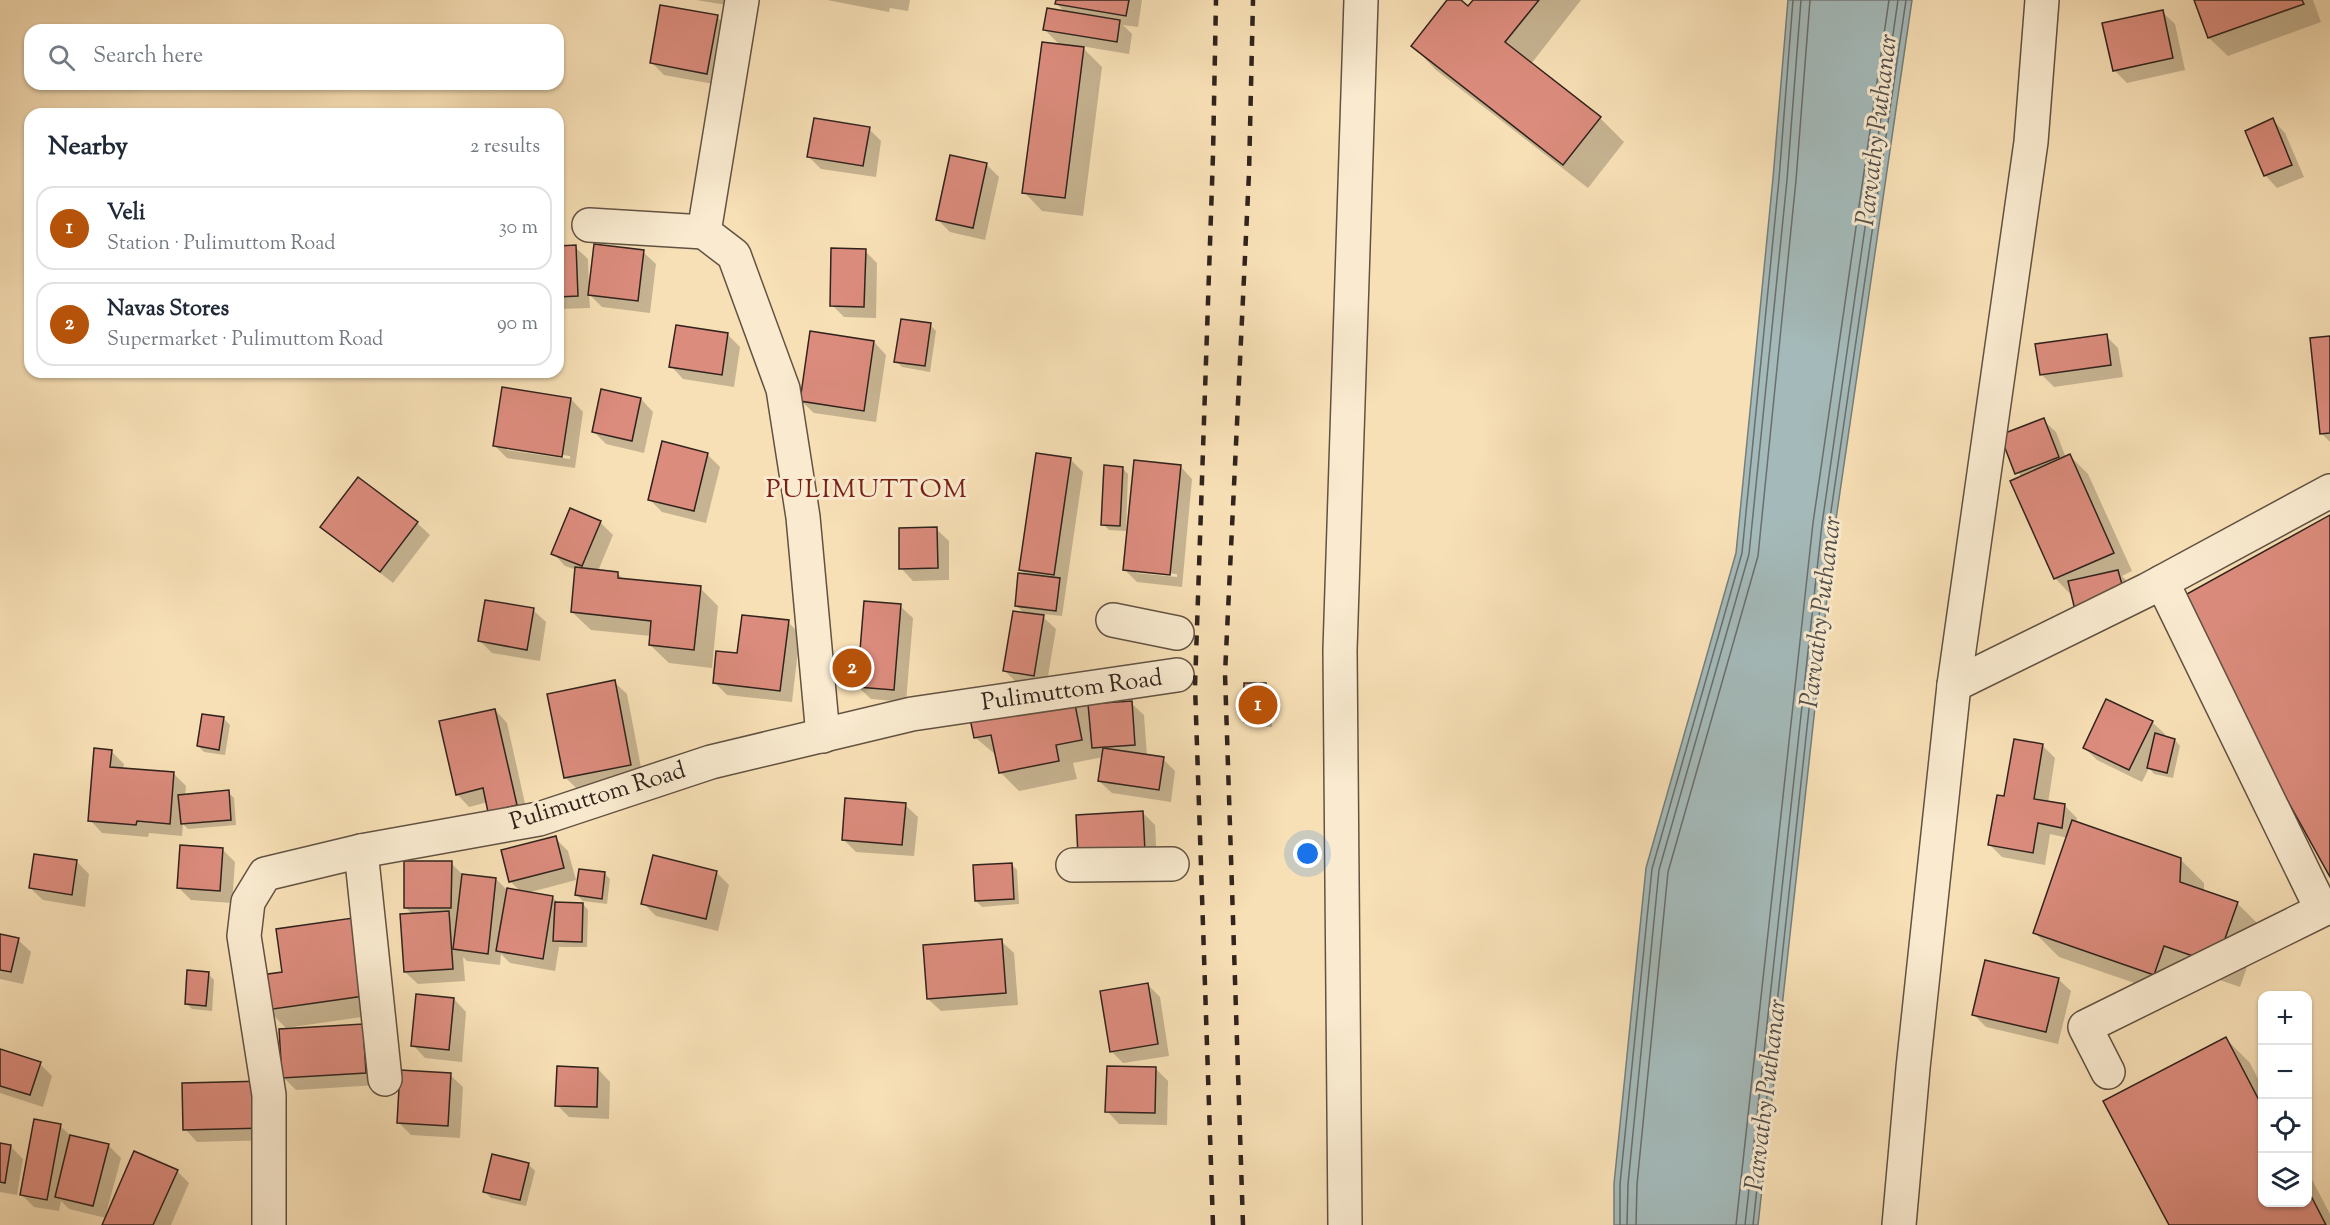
<!DOCTYPE html>
<html lang="en">
<head>
<meta charset="utf-8">
<style>
	body { margin:0; font-family:"Sorts Mill Goudy",serif; background:#f2f2f3; color:#1f2937 }
	.controls { position:absolute; right:18px; bottom:18px; display:grid; overflow:hidden; border-radius:12px; box-shadow:0 2px 4px #0004 }
	.controls button { width:54px; height:54px; display:grid; place-items:center; padding:0; border:0; border-bottom:2px solid #e0e1e3; background:#fff; color:#1f2937; font:30px sans-serif }
	.you { position:absolute; left:1308px; top:854px; width:21px; height:21px; margin:-15px; border:4px solid #fff; border-radius:50%; background:#1a73e8; box-shadow:0 0 0 9px #1a73e833 }
	.badge { display:grid; place-items:center; width:39px; height:39px; border-radius:50%; background:#b45309; color:#fff; font-size:20px; font-weight:700 }
	.pin { position:absolute; translate:-50% -50%; border:3px solid #fff; box-shadow:0 2px 6px #0006 }
	.list { margin:0; padding:0; list-style:none }
	h2 { display:flex; justify-content:space-between; align-items:center; height:78px; margin:0; padding:0 24px; font-size:26px }
	h2 small { font-size:20px; font-weight:400; color:#747a83 }
	.list li { display:grid; grid-template-columns:39px 1fr auto; gap:18px; align-items:center; box-sizing:border-box; height:84px; margin:0 12px 12px; padding:0 12px; border:2px solid #e0e1e3; border-radius:18px }
	.list b { display:block; font-size:22px; white-space:nowrap }
	.list p { margin:0; font-size:20px; white-space:nowrap; color:#747a83 }
	.list em { font-size:20px; font-style:normal; color:#747a83 }
	.icon { flex:none; width:33px; height:33px; fill:none; stroke:currentColor; stroke-width:2; stroke-linecap:round; stroke-linejoin:round }
	.map { position:relative; flex:none; width:2330px; height:1225px; overflow:hidden }
	.search { position:absolute; background:#fff; box-shadow:0 2px 4px #0004; left:24px; top:24px; width:540px; height:66px; display:flex; align-items:center; gap:15px; box-sizing:border-box; padding:0 21px; border-radius:18px; color:#747a83; font-size:22px }
	.panel { position:absolute; background:#fff; box-shadow:0 2px 4px #0004; left:24px; top:108px; width:540px; height:270px; border-radius:18px }
	.map>svg:first-child { display:block }
</style>
</head>
<body>
<div class="map">
<svg width="2330" height="1225" viewBox="0 0 2330 1225">
	<rect width="100%" height="100%" fill="#f8e0b6"/>
	<filter id="stains"><feTurbulence type="fractalNoise" baseFrequency=".00333" numOctaves="4"/><feColorMatrix values="0 0 0 0 .2 0 0 0 0 .09 0 0 0 0 .02 0 0 0 .5 -.17"/></filter>
	<radialGradient id="worn" r=".72"><stop offset=".6" stop-color="#630" stop-opacity="0"/><stop offset="1" stop-color="#630" stop-opacity=".3"/></radialGradient>
	<polygon fill="#a4baba" stroke="#767e7b" stroke-width="1.5" points="1788,0 1912,0 1835,526 1758,1225 1614,1225 1614,1184 1646,868 1736,553 1773,178"/>
	<g fill="#0003" fill-rule="evenodd">
		<polygon points="696,0 734,0 733,6"/>
		<polygon points="827,0 910,0 908,11 890,8 889,12"/>
		<polygon points="1057,0 1142,0 1138,27 1123,25 1132,34 1129,54 1081,46 1102,67 1083,216 1042,211 1024,192 1061,46 1045,30 1066,13 1057,4"/>
		<polygon points="1449,0 1458,0 1469,8 1475,0 1581,0 1531,64 1600,118 1624,142 1588,188 1436,70 1413,46"/>
		<polygon points="2196,0 2313,0 2321,22 2228,56 2209,38"/>
		<polygon points="2162,12 2175,24 2185,70 2127,83 2114,70"/>
		<polygon points="717,17 729,29 719,85 664,75 652,63"/>
		<polygon points="2273,120 2285,133 2304,177 2277,188 2265,175"/>
		<polygon points="869,129 881,141 876,177 821,169 809,157"/>
		<polygon points="987,165 999,177 985,240 950,232 937,219"/>
		<polygon points="558,247 575,247 588,259 589,283 643,252 656,264 650,313 602,307 589,294 590,308 558,309"/>
		<polygon points="865,251 877,263 876,318 844,317 832,305"/>
		<polygon points="930,325 936,331 930,372 902,367 896,361"/>
		<polygon points="728,335 740,347 734,387 683,379 671,366"/>
		<polygon points="2106,336 2118,348 2123,377 2054,387 2042,375"/>
		<polygon points="2330,337 2330,442 2321,433"/>
		<polygon points="874,342 886,355 876,422 814,413 801,401"/>
		<path d="M571 399 583 412 575 468 507 458 495 446ZM507 447 570 456V459L507 450Z"/>
		<polygon points="641,399 653,412 644,453 606,444 594,432"/>
		<polygon points="2043,420 2056,432 2066,458 2070,456 2088,474 2132,571 2122,576 2130,584 2073,597 2055,578 2021,477 2002,436"/>
		<polygon points="707,454 720,467 706,523 662,512 650,500"/>
		<polygon points="1070,459 1083,472 1062,616 1033,613 1032,615 1043,617 1056,629 1046,688 1017,683 1005,671 1025,614 1017,606 1027,576 1020,569"/>
		<path d="M1180 466 1192 479 1182 587 1137 582 1125 570ZM1136 570 1177 574V577L1136 573Z"/>
		<polygon points="1122,468 1128,474 1126,531 1109,530 1103,524"/>
		<polygon points="570,510 601,523 613,535 598,571 617,573 624,580 700,588 718,606 712,668 669,663 650,645 651,636 591,630 572,612 577,570 565,566 553,553"/>
		<polygon points="417,523 430,535 393,583 322,527"/>
		<polygon points="936,529 949,541 949,580 913,581 901,568"/>
		<polygon points="900,606 913,618 906,702 871,699 858,687"/>
		<polygon points="533,610 546,622 540,661 492,653 480,641"/>
		<polygon points="788,622 800,634 792,702 727,695 715,683 739,654"/>
		<polygon points="614,682 627,694 643,778 578,790 565,777"/>
		<polygon points="1266,685 1272,691 1272,727 1252,727 1246,721"/>
		<polygon points="1071,690 1090,709 1131,703 1144,715 1147,756 1163,759 1175,771 1171,802 1112,793 1099,781 1103,757 1073,763 1077,779 1019,791 1000,772 997,756 976,738"/>
		<polygon points="495,710 507,723 528,817 502,823 488,802 469,807 457,794"/>
		<polygon points="224,719 230,725 225,755 204,752 198,746"/>
		<polygon points="2152,722 2165,734 2163,737 2175,740 2180,746 2173,778 2154,774 2149,768 2142,782 2097,760 2084,747"/>
		<polygon points="2043,746 2055,758 2048,803 2065,806 2077,818 2076,823 2180,859 2204,883 2204,892 2237,903 2261,927 2240,987 2188,969 2178,998 2059,957 2035,933 2068,838 2050,834 2045,865 2002,857 1990,845 2005,798"/>
		<polygon points="111,751 124,764 123,769 174,774 186,786 185,795 228,792 234,798 236,825 188,829 183,824 182,836 149,833 148,837 102,833 90,820"/>
		<polygon points="905,805 918,817 914,856 856,852 843,839"/>
		<polygon points="1142,812 1155,825 1157,864 1092,868"/>
		<polygon points="555,838 568,851 576,880 527,893 552,897 559,903 583,904 588,910 587,947 559,947 555,971 510,963 501,954 500,965 467,961 463,957 465,981 418,984 405,972 413,915 405,907 451,863 464,876 496,879 508,891 521,892 511,882"/>
		<polygon points="223,850 235,862 232,903 191,900 179,888"/>
		<polygon points="77,862 89,874 85,907 43,900 30,888"/>
		<polygon points="1011,864 1017,870 1019,904 982,907 976,901"/>
		<polygon points="716,872 729,885 718,931 656,916 643,903"/>
		<polygon points="604,873 610,879 607,904 583,901 577,895"/>
		<polygon points="0,935 18,940 31,952 23,984 0,979"/>
		<polygon points="371,938 382,1014 286,1028 267,1009 284,973"/>
		<polygon points="1001,941 1014,953 1018,1005 941,1011 928,999"/>
		<polygon points="208,974 214,980 212,1011 192,1009 186,1003"/>
		<polygon points="2058,979 2071,991 2058,1044 1986,1027 1973,1014"/>
		<polygon points="1148,985 1160,997 1169,1056 1123,1063 1111,1051"/>
		<polygon points="454,999 466,1012 462,1062 425,1058 413,1045"/>
		<polygon points="363,1025 378,1085 296,1090 284,1078"/>
		<polygon points="2226,1039 2250,1063 2262,1087 2262,1202 2308,1202 2308,1172 2330,1214 2330,1225 2170,1225"/>
		<polygon points="0,1051 40,1064 52,1076 43,1107 0,1093"/>
		<polygon points="598,1069 610,1082 609,1119 569,1117 557,1105"/>
		<polygon points="1156,1069 1168,1081 1167,1125 1119,1124 1107,1111"/>
		<polygon points="450,1075 463,1087 460,1138 411,1135 399,1123"/>
		<polygon points="183,1084 277,1140 197,1142 185,1129"/>
		<polygon points="60,1126 71,1136 108,1145 121,1158 106,1214 177,1171 189,1183 171,1225 103,1225 106,1218 69,1209 61,1201 59,1211 34,1207 22,1195"/>
		<polygon points="0,1144 10,1146 23,1159 17,1195 0,1192"/>
		<polygon points="493,1156 529,1165 535,1171 526,1206 491,1198 485,1192"/>
	</g>
	<g fill="none" stroke-linecap="round" stroke-linejoin="round">
		<g stroke="#6a6e6c" stroke-width="1.5">
			<polyline points="1620,1225 1620,1184 1652,869 1742,553 1779,179 1793,0"/>
			<polyline points="1627,1225 1628,1184 1659,870 1749,554 1787,180 1801,0"/>
			<polyline points="1636,1225 1637,1184 1668,872 1758,556 1796,180 1810,0"/>
			<polyline points="1736,1225 1813,523 1889,0"/>
			<polyline points="1745,1225 1822,524 1898,0"/>
			<polyline points="1753,1225 1829,525 1906,0"/>
		</g>
	</g>
	<g fill="#dc8c7d" stroke="#30231d" stroke-width="1.5">
		<polygon points="1056,0 1129,0 1126,16 1055,4"/>
		<polygon points="1447,0 1461,0 1468,6 1473,0 1539,0 1505,42 1601,117 1563,165 1411,46"/>
		<polygon points="2194,0 2302,0 2304,4 2208,38"/>
		<polygon points="660,5 718,15 707,74 650,63"/>
		<polygon points="1047,8 1120,20 1117,42 1043,30"/>
		<polygon points="2163,10 2173,58 2113,71 2102,23"/>
		<polygon points="1042,42 1084,47 1065,198 1022,193"/>
		<polygon points="814,118 870,127 863,166 807,157"/>
		<polygon points="2273,118 2292,165 2264,176 2245,131"/>
		<polygon points="950,155 987,163 973,228 936,220"/>
		<polygon points="594,244 644,250 638,301 588,295"/>
		<polygon points="576,245 578,296 558,297 558,246"/>
		<polygon points="831,248 866,249 864,307 830,306"/>
		<polygon points="901,319 931,323 925,366 894,362"/>
		<polygon points="676,325 728,333 722,375 669,367"/>
		<polygon points="810,331 874,341 864,411 800,401"/>
		<polygon points="2107,334 2111,365 2040,375 2035,344"/>
		<polygon points="2330,336 2330,433 2320,434 2310,338"/>
		<polygon points="502,387 571,398 562,457 493,446"/>
		<polygon points="601,389 641,398 632,441 592,432"/>
		<polygon points="2044,418 2059,457 2015,474 2000,435"/>
		<polygon points="662,441 708,453 694,511 648,500"/>
		<polygon points="1036,453 1071,458 1054,575 1019,570"/>
		<polygon points="2070,454 2114,553 2054,579 2010,481"/>
		<polygon points="1134,460 1181,465 1170,575 1123,570"/>
		<polygon points="1104,465 1123,467 1120,526 1101,525"/>
		<polygon points="358,477 418,522 380,572 320,527"/>
		<polygon points="570,508 601,521 582,566 551,554"/>
		<polygon points="2330,515 2330,877 2176,600"/>
		<polygon points="937,527 938,568 899,569 899,528"/>
		<polygon points="575,567 618,572 618,578 701,586 694,650 649,645 651,621 571,612"/>
		<polygon points="2118,570 2126,599 2075,610 2068,581"/>
		<polygon points="1018,573 1060,578 1056,611 1015,606"/>
		<polygon points="485,600 534,608 527,650 478,641"/>
		<polygon points="864,601 901,604 894,690 857,687"/>
		<polygon points="1013,611 1044,615 1034,676 1003,671"/>
		<polygon points="742,615 789,620 780,691 713,683 716,651 737,653"/>
		<polygon points="615,680 631,765 564,778 547,694"/>
		<rect x="1244" y="683" width="22" height="39"/>
		<polygon points="1072,689 1082,740 1056,745 1059,761 999,773 991,735 974,738 968,709"/>
		<polygon points="2106,699 2153,721 2129,770 2083,748"/>
		<polygon points="1132,701 1135,745 1092,748 1088,704"/>
		<polygon points="495,709 517,805 488,812 483,788 456,795 439,721"/>
		<polygon points="202,714 224,717 219,750 197,746"/>
		<polygon points="2155,733 2175,739 2167,773 2147,768"/>
		<polygon points="2014,739 2043,744 2034,799 2065,804 2062,828 2038,823 2033,853 1988,845 1997,795 2004,796"/>
		<polygon points="94,748 112,750 110,767 174,772 170,824 137,821 136,825 88,821"/>
		<polygon points="1103,748 1164,757 1159,790 1098,781"/>
		<polygon points="229,790 231,820 181,824 178,795"/>
		<polygon points="845,798 906,803 902,845 842,840"/>
		<polygon points="1143,811 1145,852 1078,856 1076,815"/>
		<polygon points="2072,820 2181,858 2180,882 2238,902 2216,964 2164,946 2154,975 2033,933"/>
		<polygon points="556,836 564,868 509,882 501,850"/>
		<polygon points="180,845 223,848 220,891 177,888"/>
		<polygon points="34,854 77,860 72,895 29,888"/>
		<polygon points="653,855 717,871 706,919 641,904"/>
		<polygon points="404,861 452,861 451,908 404,908"/>
		<polygon points="1012,863 1014,899 975,901 973,865"/>
		<polygon points="579,869 605,872 602,899 575,895"/>
		<polygon points="462,874 496,878 488,954 453,949"/>
		<polygon points="507,888 553,896 543,959 496,951"/>
		<polygon points="555,902 583,903 582,942 553,941"/>
		<polygon points="449,911 453,969 404,972 400,914"/>
		<polygon points="353,918 364,996 266,1010 261,975 282,972 276,929"/>
		<polygon points="0,934 19,938 11,972 0,970"/>
		<polygon points="1002,939 1006,993 927,999 923,945"/>
		<polygon points="1985,960 2059,978 2046,1032 1972,1015"/>
		<polygon points="187,970 209,972 206,1006 185,1004"/>
		<polygon points="1148,983 1158,1044 1110,1052 1100,991"/>
		<polygon points="416,994 454,998 449,1050 411,1046"/>
		<polygon points="363,1024 366,1073 282,1078 279,1029"/>
		<polygon points="2226,1037 2262,1106 2262,1202 2308,1202 2308,1190 2326,1225 2169,1225 2103,1101"/>
		<polygon points="0,1049 41,1062 30,1095 0,1086"/>
		<polygon points="557,1066 598,1068 597,1107 555,1106"/>
		<polygon points="1107,1066 1156,1067 1155,1113 1105,1112"/>
		<polygon points="400,1070 451,1073 448,1126 397,1123"/>
		<polygon points="264,1081 265,1128 183,1130 182,1083"/>
		<polygon points="34,1119 61,1124 47,1200 20,1195"/>
		<polygon points="70,1135 109,1144 93,1206 55,1197"/>
		<polygon points="0,1143 11,1145 5,1183 0,1182"/>
		<polygon points="134,1151 178,1170 153,1225 102,1225"/>
		<polygon points="492,1154 529,1163 520,1200 483,1192"/>
	</g>
	<g fill="none" stroke-linecap="round" stroke-linejoin="round">
		<g stroke="#625243" stroke-width="36">
			<g id="minor">
				<polyline points="742,0 704,232 734,255 783,389 803,517 823,736"/>
				<polyline points="589,225 704,232"/>
				<polyline points="1113,620 1177,633"/>
				<polyline points="1954,685 2147,590 2330,491"/>
				<polyline points="361,851 385,1079"/>
				<polyline points="1073,865 1172,864"/>
				<polyline points="2108,1072 2085,1027 2322,910 2162,582"/>
				<polyline points="269,1225 269,1095 244,936 248,902 265,874 361,851 539,819 711,762 912,714 1177,675"/>
				<polyline points="1345,1225 1340,650 1361,0"/>
				<polyline points="1899,1225 1913,1068 1954,685 2031,142 2042,0"/>
			</g>
		</g>
		<use href="#minor" stroke="#faebd0" stroke-width="33"/>
		<g stroke="#30231d" stroke-width="4.5" stroke-dasharray="10 10" stroke-linecap="butt">
			<polyline points="1213,1225 1195,686 1213,155 1216,0"/>
			<polyline points="1243,1225 1225,674 1249,173 1253,0"/>
		</g>
	</g>
	<g text-anchor="middle" dominant-baseline="central" stroke-width="6" stroke-linejoin="round" paint-order="stroke">
		<g font-size="24" fill="#30231d" stroke="#faebd0">
			<text transform="translate(1072 691) rotate(-8)">Pulimuttom Road</text>
			<text transform="translate(598 797) rotate(-17)">Pulimuttom Road</text>
		</g>
		<g font-size="26" font-style="italic" fill="#53504c" stroke="#faebd0">
			<text transform="translate(1878 130) rotate(-83)">Parvathy Puthanar</text>
			<text transform="translate(1822 612) rotate(-83)">Parvathy Puthanar</text>
			<text transform="translate(1767 1095) rotate(-83)">Parvathy Puthanar</text>
		</g>
		<g font-size="26" letter-spacing="1.5" fill="#7a1f14" stroke="#faebd0">
			<text x="867" y="490">PULIMUTTOM</text>
		</g>
	</g>
	<rect width="100%" height="100%" filter="url(#stains)"/>
	<rect width="100%" height="100%" fill="url(#worn)"/>
</svg>
<div class="controls">
<button>+</button>
<button>−</button>
<button><svg class="icon" aria-label="locate" viewBox="0 0 24 24"><circle cx="12" cy="12" r="6"/><path d="M12 2v4M12 18v4M2 12h4M18 12h4"/></svg></button>
<button><svg class="icon" aria-label="layers" viewBox="0 0 24 24"><path d="M12 4l9 5-9 5-9-5zM3 14l9 5 9-5"/></svg></button>
</div>
<div class="you"></div>
<div class="pin badge" style="left:1258px;top:705px">1</div>
<div class="pin badge" style="left:852px;top:668px">2</div>
<div class="search"><svg class="icon" aria-label="search" viewBox="0 0 24 24"><circle cx="10" cy="10" r="6"/><path d="M15 15l6 6"/></svg>Search here</div>
<section class="panel">
<h2>Nearby<small>2 results</small></h2>
<ul class="list">
<li><span class="badge">1</span><div><b>Veli</b><p>Station · Pulimuttom Road</p></div><em>30 m</em></li>
<li><span class="badge">2</span><div><b>Navas Stores</b><p>Supermarket · Pulimuttom Road</p></div><em>90 m</em></li>
</ul>
</section>
</div>
</body>
</html>
